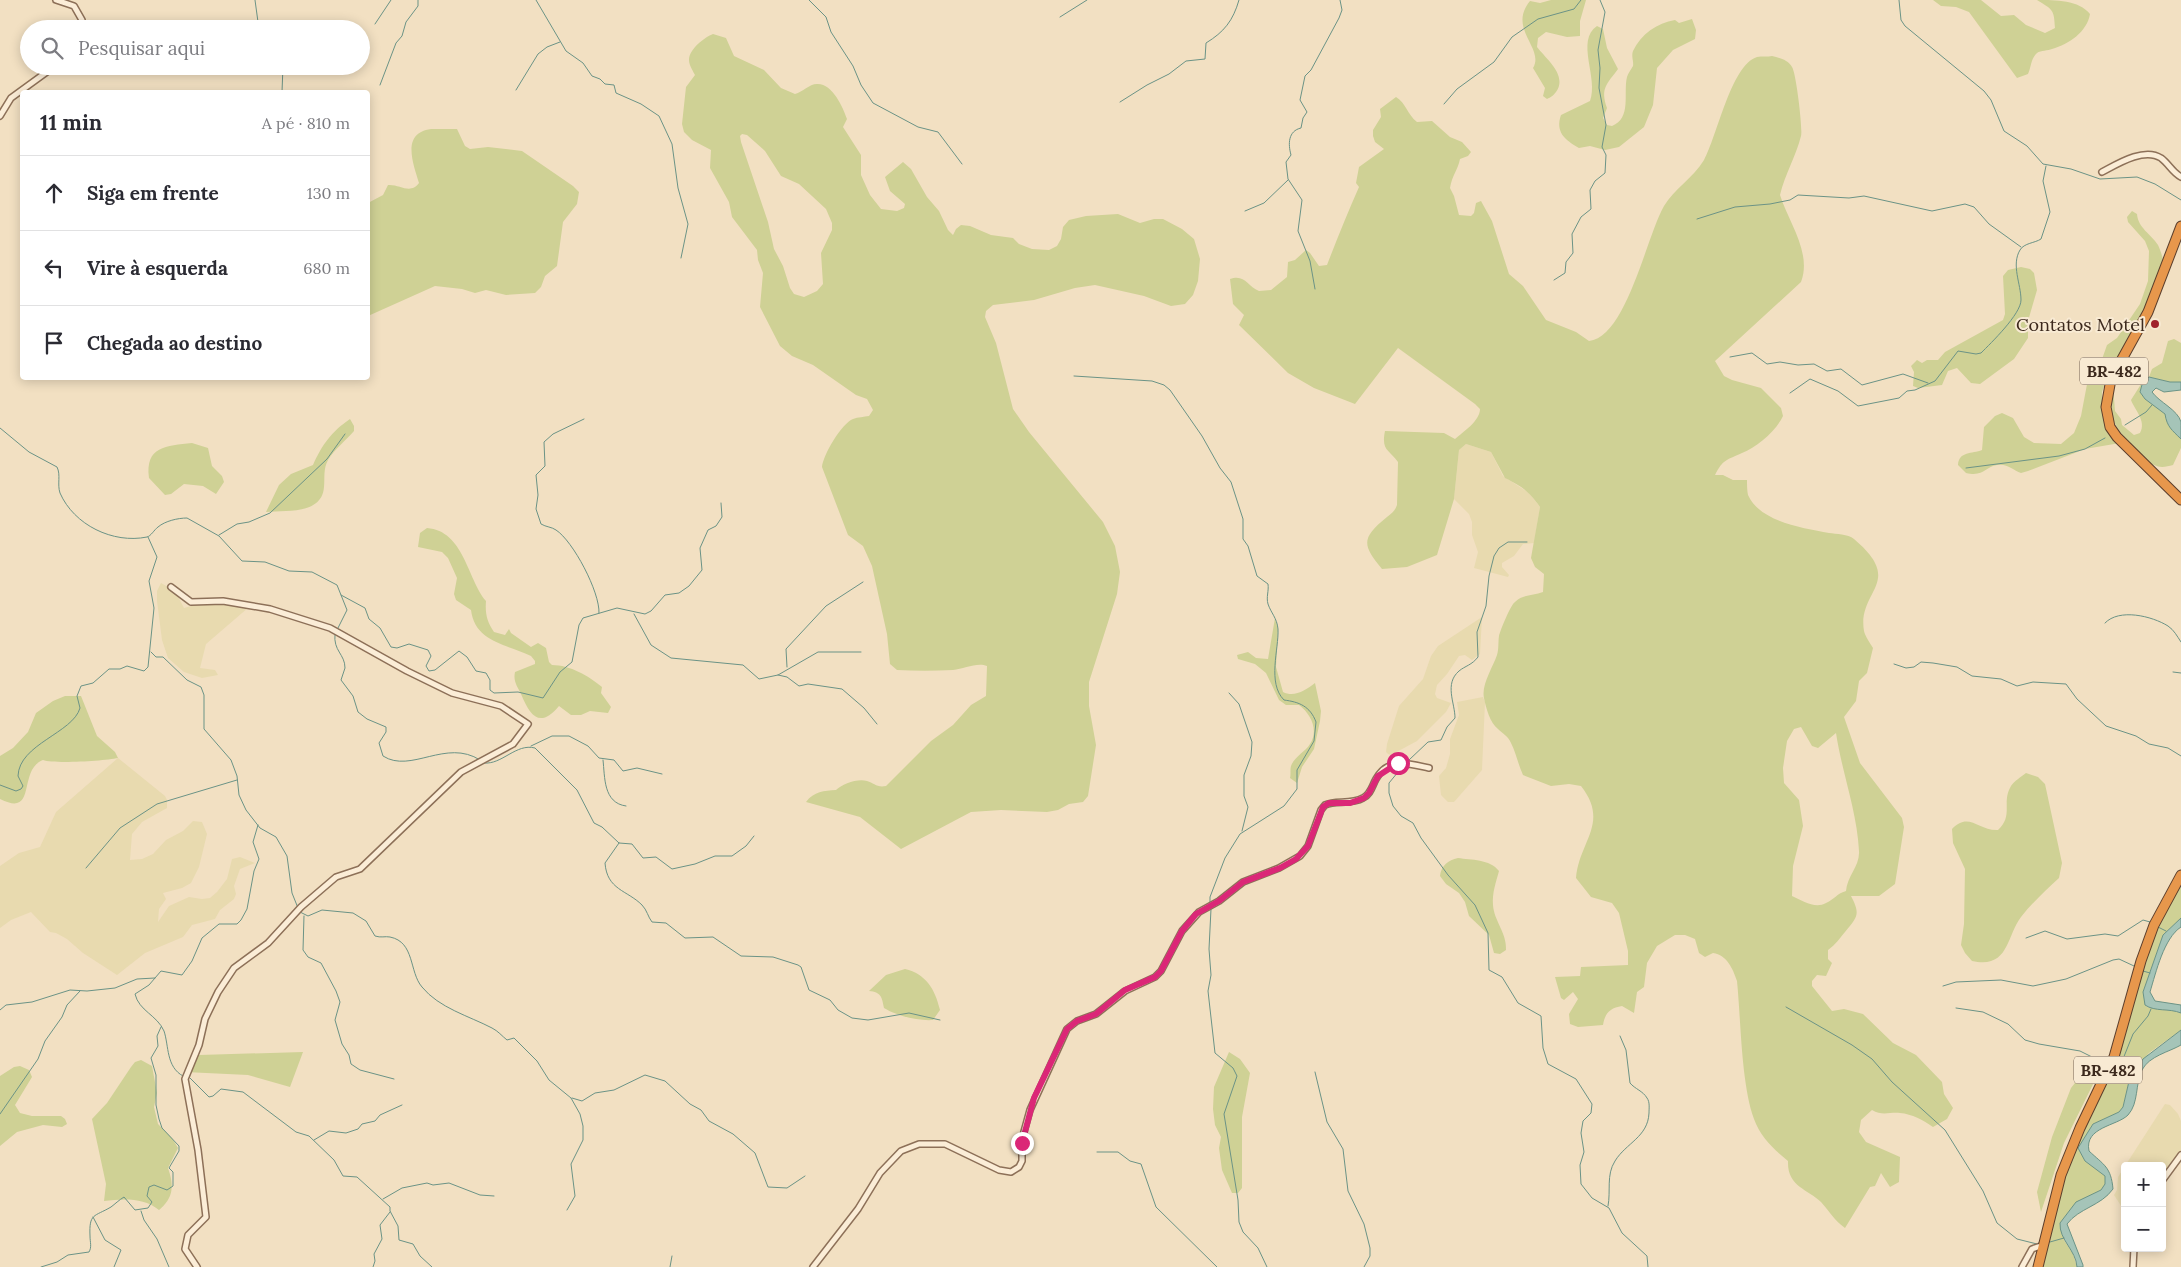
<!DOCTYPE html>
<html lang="pt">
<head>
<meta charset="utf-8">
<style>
	body { margin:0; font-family:Lora,serif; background:#f7f7f7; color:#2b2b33 }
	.controls { position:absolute; right:15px; bottom:15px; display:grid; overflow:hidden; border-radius:5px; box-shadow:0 2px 12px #0003 }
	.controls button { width:45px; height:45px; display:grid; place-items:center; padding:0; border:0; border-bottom:1px solid #e1e1e2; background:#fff; color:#2b2b33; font:25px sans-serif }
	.stop { position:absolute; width:15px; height:15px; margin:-11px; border:4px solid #db2777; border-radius:50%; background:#fff }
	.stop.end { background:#db2777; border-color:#fff; box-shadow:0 1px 5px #0008 }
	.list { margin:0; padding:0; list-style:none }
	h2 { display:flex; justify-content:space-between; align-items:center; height:65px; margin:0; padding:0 20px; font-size:21px }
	h2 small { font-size:16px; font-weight:400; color:#7c7c81 }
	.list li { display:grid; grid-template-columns:32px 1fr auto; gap:15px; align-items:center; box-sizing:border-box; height:75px; padding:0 20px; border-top:1px solid #e1e1e2 }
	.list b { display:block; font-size:19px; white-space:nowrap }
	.list em { font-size:16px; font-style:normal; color:#7c7c81 }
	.icon { flex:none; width:28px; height:28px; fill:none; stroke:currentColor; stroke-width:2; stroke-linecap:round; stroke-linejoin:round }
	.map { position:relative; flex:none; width:2181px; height:1267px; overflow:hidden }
	.search { position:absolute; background:#fff; box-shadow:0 2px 12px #0003; left:20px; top:20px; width:350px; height:55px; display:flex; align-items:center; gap:12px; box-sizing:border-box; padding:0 18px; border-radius:28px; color:#7c7c81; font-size:19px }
	.panel { position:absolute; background:#fff; box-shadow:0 2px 12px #0003; left:20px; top:90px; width:350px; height:290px; border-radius:5px }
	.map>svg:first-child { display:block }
</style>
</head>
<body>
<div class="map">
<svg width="2181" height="1267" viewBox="0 0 2181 1267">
	<rect width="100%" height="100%" fill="#f2e0c2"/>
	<g fill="#e8daaf">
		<polygon points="1466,444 1491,452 1503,476 1529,493 1540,507 1534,543 1523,544 1514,556 1502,563 1502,567 1509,575 1508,577 1474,568 1478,552 1472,535 1472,522 1469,514 1454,499 1459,450"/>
		<polygon points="161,583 175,591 184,608 202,603 249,607 206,644 200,668 215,670 218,675 202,678 184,672 168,658 162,640 157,601 157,591"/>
		<polygon points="1482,617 1480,654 1472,660 1465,655 1459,656 1447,674 1437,685 1435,694 1437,698 1451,703 1446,712 1417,741 1391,755 1388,754 1386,752 1387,744 1399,706 1423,679 1431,656 1438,646"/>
		<polygon points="1483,697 1485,702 1482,770 1454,802 1448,802 1441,795 1439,776 1446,768 1450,754 1450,739 1459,715 1457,702"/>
		<polygon points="118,758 165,796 167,800 167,808 142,822 132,834 130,860 142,859 153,854 166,840 183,831 193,821 202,822 207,834 199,867 191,883 182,888 163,893 166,899 159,909 158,922 169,906 189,897 202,899 210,898 217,892 227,879 232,859 240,857 255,863 240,869 234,886 236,894 234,899 220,910 215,919 192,925 183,937 145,953 117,975 83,953 67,939 56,933 50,932 31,912 11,920 0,928 0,866 19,853 40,847 56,812"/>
		<polygon points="2165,1104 2170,1105 2178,1114 2181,1121 2181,1150 2162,1177 2162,1166 2125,1166"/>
		<polygon points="2125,1166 2125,1212 2114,1195 2117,1190 2118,1177"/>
	</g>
	<g fill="#cfd195" fill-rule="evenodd">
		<path d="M1551 0H1586L1580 21V36L1567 37 1546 32 1538 38 1537 47C1546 59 1568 75 1556 92 1553 96 1551 97 1547 99L1543 96 1545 88 1533 68C1545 48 1507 29 1530 1L1540 3Z"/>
		<path d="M1933 0H1981L2001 16 2014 15 2026 25 2045 33 2055 28C2054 9 2053 10 2037 0 2056 0 2079 0 2090 14 2087 32 2069 44 2052 49 2048 51 2041 50 2037 53 2031 58 2031 68 2028 74L2017 78 1969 12 1956 7 1941 6Z"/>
		<path d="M1692 19 1696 30 1695 39 1673 50 1657 68 1653 105 1644 127 1619 147 1605 150 1590 146 1579 148C1565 140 1555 132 1561 115L1590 101C1599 78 1575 41 1597 26L1603 29 1607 48 1618 69C1607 84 1600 88 1607 108L1603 118 1607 125 1612 126C1632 118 1623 93 1627 77 1628 73 1631 70 1633 66 1634 62 1631 56 1633 51 1641 34 1657 23 1675 20L1679 23Z"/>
		<path d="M713 34 726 38 734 56 764 70 781 88 795 94C803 92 809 84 817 84 832 83 843 107 847 119L843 127 861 155V175L870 195 881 209 897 211 904 208 905 204 890 191 885 177 903 162 911 169 927 197 939 211 948 230 953 235 956 229 961 225 970 226 991 235 1013 238 1019 244 1032 249 1049 250 1057 246 1061 239 1063 227 1069 220 1086 216 1118 214 1140 223 1154 219H1163L1182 229 1194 239 1200 259 1198 281 1193 295 1185 304 1171 306 1144 296 1095 285 1075 288 1034 300 993 305 986 311 985 317 996 343 1013 409 1029 432 1103 522 1115 546 1120 572 1117 594 1089 682V706L1096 745 1088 796 1083 802 1069 804 1058 810 1047 812 1001 810 971 812 901 849 860 817 806 802C814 791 824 791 836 790 842 784 858 778 867 781 874 783 877 788 886 786L931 741 953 725 971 705 986 696 987 666C977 662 964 669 953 670 934 671 915 671 897 670L890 664 887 634 872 566 863 546 848 535 822 467C823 455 842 423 853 419 858 417 864 417 869 416L873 410 867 399 856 395 813 365 792 356 780 346 760 307 763 273 758 260 757 250 732 217 729 202 710 168 711 150 692 140 684 132 682 124 686 87 695 75C693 71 689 65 689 60 689 49 705 37 713 34ZM742 134 747 135 765 151 781 176 799 184 826 209 832 223V230L821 253 823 284 817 291 804 297 794 294 790 288 783 266 774 249 768 222 741 142 740 136Z"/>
		<path d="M1772 56C1780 58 1788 60 1792 67 1796 72 1803 130 1801 136 1796 156 1785 174 1780 195 1789 223 1812 253 1801 282L1715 361 1724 376 1732 380 1761 388 1781 408 1783 416C1776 431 1757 447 1742 453 1727 460 1723 459 1715 475H1723L1733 480H1747C1747 484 1747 491 1748 495 1760 522 1803 528 1829 533 1836 534 1848 534 1854 539 1906 583 1857 590 1864 631 1865 636 1870 643 1873 648L1867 673 1859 681 1856 701 1844 717 1860 763 1902 818 1904 827 1895 884 1879 896H1851C1861 915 1857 917 1845 932 1839 939 1836 944 1828 950V959L1832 963 1826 976 1817 975 1812 981V986L1832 1011 1844 1009 1863 1014 1893 1043 1916 1055 1942 1082 1944 1094 1953 1108 1947 1119 1933 1127C1923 1120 1912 1114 1900 1113 1889 1112 1882 1116 1872 1110L1861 1120 1859 1132 1866 1142 1900 1157 1899 1182 1890 1187 1881 1173 1875 1186 1870 1187 1845 1228C1833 1219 1831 1213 1821 1202 1808 1189 1787 1187 1788 1161 1774 1150 1760 1136 1754 1119 1741 1083 1741 1021 1737 981 1733 969 1727 955 1713 953L1705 957 1699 953 1695 939 1685 935H1675L1657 946 1647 963 1644 987 1637 992 1634 1013 1622 1006C1610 1008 1605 1013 1603 1025L1578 1027 1570 1024 1569 1014 1578 999 1573 992 1564 1000 1561 998 1555 977 1580 976 1581 967 1628 965V951L1619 913 1612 903 1591 897 1576 878C1579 841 1610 823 1581 786L1569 784 1551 786 1523 775C1518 764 1516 753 1511 743 1508 736 1503 734 1498 729 1490 723 1486 708 1484 698 1481 685 1493 667 1497 655 1499 649 1498 642 1499 636 1500 631 1511 604 1515 602 1523 594 1533 596 1543 592L1544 574 1535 567 1531 558 1540 507C1529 491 1521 486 1505 478L1491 452 1466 444 1459 450 1454 499 1437 555 1407 567 1382 569C1362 545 1361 538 1387 517 1392 513 1395 511 1397 505L1398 462C1389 449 1381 451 1385 431L1444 433 1455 439C1463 432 1480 421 1480 409L1475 404 1398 348 1355 404 1314 388 1288 373 1239 325 1244 315 1233 304 1230 279C1245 274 1247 286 1259 291L1271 290 1287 277 1288 262 1295 260 1306 250 1310 253 1319 266 1327 265C1337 239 1348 212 1359 187L1356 183 1359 167 1384 149 1375 142 1373 136V130L1381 117 1380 109 1396 97C1406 103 1407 114 1417 122L1432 121 1450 137 1462 142 1471 152 1468 156 1460 159C1458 170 1452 175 1450 188L1454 196 1459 215 1471 216 1474 213 1476 203 1481 201 1492 221 1509 274 1523 286 1546 320 1576 332 1589 341C1626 338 1647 235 1664 206 1674 189 1693 178 1704 160 1717 137 1731 65 1757 57 1762 56 1768 57 1772 56ZM1801 727 1812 746 1818 748 1836 733C1842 773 1857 811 1859 851 1860 866 1847 876 1846 891 1836 894 1835 899 1826 903 1815 909 1803 901 1792 896L1793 866 1803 826 1799 800 1784 783 1783 768 1787 741 1794 729Z"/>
		<path d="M431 129H457L465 146 470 149 488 147 522 151 573 186 579 192 577 204 563 222 557 266 545 276 541 287 535 293 506 295 486 290 475 293 462 289 435 286 368 316V203L383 195 388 185C400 184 410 195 419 183 413 163 401 133 431 129Z"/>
		<path d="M2132 211 2137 214C2138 228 2151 234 2158 245 2160 249 2162 255 2163 260L2140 319 2109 372 2102 392V406L2120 443 2085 449 2028 471 2021 473C2013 470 2007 463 1997 465 1985 467 1984 477 1966 473L1958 465C1959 451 1972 454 1982 450L1984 427 1995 416 2002 413 2013 418 2024 437 2034 443 2061 444 2074 433 2081 416 2088 379 2101 362 2107 345 2117 338 2140 304 2148 281 2149 251 2145 241 2128 222 2127 217Z"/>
		<polygon points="2021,267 2030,269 2034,273 2037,290 2028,321 2028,338 2014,359 1980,384 1971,383 1957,368 1948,371 1942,385 1918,388 1913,386 1914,372 1911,366 1917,360 1922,363 1927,360 1938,360 1945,352 2003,320 2005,314 2003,276 2008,270"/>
		<polygon points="2174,339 2181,343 2181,382 2170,382 2149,377 2152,369 2162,363 2168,341"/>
		<path d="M2143 381 2140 392 2145 399 2166 414C2167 427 2172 430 2181 439V448L2173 465C2166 467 2160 468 2154 465 2143 461 2116 430 2113 419 2109 408 2112 396 2113 385L2115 411 2121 419 2122 425 2134 435 2140 433C2147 421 2134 409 2131 400Z"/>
		<path d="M350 419 354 426V431C346 440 334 450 328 460 323 469 325 478 324 487 322 515 286 510 266 512L279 485 291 474 313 465C322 445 331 432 350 419Z"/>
		<path d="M192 443 208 448 212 466 222 476 224 482 216 494 203 486 184 484 171 494 165 495 149 478C145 446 166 446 192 443Z"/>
		<path d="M427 528C464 531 467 578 486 601 485 614 487 622 494 632L505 635 509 629 511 633 531 647 538 643 546 648 549 662 552 665C570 665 589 676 602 687L601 693 611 707 608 713 590 711 581 715H571L559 706C540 729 530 716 521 694 517 686 513 681 515 672L535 664V661L531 656C506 644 475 642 471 610L456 600 454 594 457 578 448 558 442 552 418 547 420 533Z"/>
		<path d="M1275 618 1278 629 1276 667 1283 692C1294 698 1306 690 1315 683L1321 711 1320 721 1314 749 1302 767 1297 783 1290 778C1291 775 1290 769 1291 766 1294 757 1305 752 1310 744 1319 730 1311 714 1299 705H1286L1279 700 1266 673 1255 664 1238 659 1237 655 1248 652 1256 658 1268 659Z"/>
		<path d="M65 696H81L97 736 115 752 118 758C104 761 54 764 43 760 17 770 38 818 0 799V756L13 748 28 732 36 713 53 701Z"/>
		<path d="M2026 773 2038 777 2045 784 2062 863 2059 878C2046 890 2032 903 2021 917 2006 937 2009 969 1972 961L1965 953 1961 945 1964 924 1965 869 1953 843 1952 829C1969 811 1978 831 1998 830 2014 815 2001 803 2011 786 2014 781 2021 777 2026 773Z"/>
		<path d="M1458 858C1471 860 1490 859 1499 871 1496 882 1492 893 1493 905 1494 921 1507 933 1506 950L1500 954 1494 953 1489 935 1469 916 1465 902 1459 893 1446 884 1440 876C1441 866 1448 860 1458 858Z"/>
		<polygon points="2181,880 2181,918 2163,935 2143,992 2147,1007 2168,1009 2181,1013 2181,1030 2149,1053 2130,1077 2123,1107 2119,1112 2093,1124 2078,1148 2085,1161 2105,1176 2105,1184 2101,1190 2074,1205 2060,1223 2064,1240 2073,1254 2077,1267 2038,1267 2052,1207 2099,1092 2151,937"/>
		<path d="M905 969C926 974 935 989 940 1010L933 1020C918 1021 897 1016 884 1008 882 997 881 992 869 991L886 975Z"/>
		<polygon points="303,1052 290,1087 248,1075 185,1072 199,1055"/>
		<polygon points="1229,1052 1240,1059 1250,1073 1242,1117 1242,1188 1238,1193 1232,1193 1222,1170 1219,1148 1221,1137 1215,1125 1213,1109 1214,1087"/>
		<path d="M141 1060 152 1066 157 1093 154 1107 158 1124 172 1138 178 1148 168 1168C174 1185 174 1198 159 1210 143 1197 123 1199 104 1201L106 1184 92 1119 107 1103 131 1067 135 1062Z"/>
		<polygon points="20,1066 29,1070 32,1077 15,1105 20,1113 32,1116 61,1116 65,1119 67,1124 62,1127 43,1125 17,1132 0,1146 0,1076 14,1067"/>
		<polygon points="2092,1068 2099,1072 2064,1143 2041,1212 2037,1192 2052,1137 2071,1088 2082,1074"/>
	</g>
	<g fill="#a5c4b8" stroke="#6b9386">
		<path d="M2149 377 2170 382H2181V390L2164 392 2156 388 2152 392C2159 402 2178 410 2181 422 2181 426 2181 434 2181 439 2172 430 2167 427 2165 414L2145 399 2140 392 2143 381Z"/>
		<path d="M2181 918V927C2164 938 2156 972 2150 992L2155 1001 2181 1005V1013C2169 1008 2155 1012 2145 1005L2143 992 2163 935Z"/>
		<path d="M2181 1030V1045C2169 1052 2149 1056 2142 1070 2135 1084 2139 1103 2128 1115 2117 1126 2084 1127 2089 1151 2104 1165 2111 1167 2113 1189 2101 1206 2079 1208 2067 1224L2083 1265V1267H2077C2076 1250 2059 1240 2060 1223L2076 1202 2101 1190 2105 1184V1176L2085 1161 2078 1148 2093 1124 2119 1112 2123 1107 2130 1077 2143 1059Z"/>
	</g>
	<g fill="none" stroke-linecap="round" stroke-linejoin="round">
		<g stroke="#6b9386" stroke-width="1">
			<polyline points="255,0 258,22 266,29"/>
			<polyline points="536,0 566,51 583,63 592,76 600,79 605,84 614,85 616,93 641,104 659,116 672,144 678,188 688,224 681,258"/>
			<polyline points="809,0 826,17 831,32 853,66 861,85 873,103 918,127 938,132 962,164"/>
			<polyline points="1899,0 1901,20 1905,26 1984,91 1991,100 2004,131 2027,146 2043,164 2071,169 2100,179 2137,177 2155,184 2181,200"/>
			<polyline points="1060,17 1087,0"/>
			<polyline points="375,24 391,0"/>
			<polyline points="380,85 396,43 402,36 406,22 418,6 418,0"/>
			<polyline points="516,90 538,54 547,47 560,42"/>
			<polyline points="282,92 283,66"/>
			<path d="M1120 102 1147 85 1169 74 1186 61 1205 59 1206 43C1224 32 1233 21 1239 0"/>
			<polyline points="1444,104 1457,89 1494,62 1512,37 1538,19 1574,9 1581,0"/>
			<polyline points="1245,211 1264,203 1288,180"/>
			<polyline points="1697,219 1735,207 1770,204 1790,200 1798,195 1849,198 1864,196 1932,211 1965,204 1974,207 1989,224 2021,247"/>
			<polyline points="1554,280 1565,273 1566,262 1573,253 1572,234 1581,217 1591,209 1590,190 1595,181 1605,173 1606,155 1602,147 1606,125 1599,88 1600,68 1598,50 1605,12 1600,0"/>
			<path d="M1315 289 1310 261 1298 231 1302 200 1288 179 1286 162 1291 155C1288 144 1288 131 1301 128L1303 118 1307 112 1300 100 1305 76 1311 70 1339 18 1342 10 1340 0"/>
			<polyline points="1730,357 1752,353 1767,364 1780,362 1798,365 1814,364 1827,371 1841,369 1862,385 1903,374 1928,383"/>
			<path d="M1074 376 1152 381 1164 385 1170 390 1202 436 1220 468 1231 482 1243 519V539L1248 546 1257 576 1268 584C1269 591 1266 597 1268 604 1271 613 1277 618 1278 629 1279 649 1267 683 1284 700 1299 702 1310 706 1316 722L1314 741 1297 770V789L1284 806 1240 834 1225 858 1210 897V903"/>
			<path d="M1790 393 1810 379 1838 391 1858 406 1899 398 1907 391 1915 390 1935 381 1958 351 1976 354 1981 353C1991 343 2021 314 2021 300 2021 284 2011 265 2020 250 2024 243 2035 243 2041 239L2050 212 2043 181 2046 166"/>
			<path d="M584 419 553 434 544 442 545 466 536 475 538 495 536 509 541 524C546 527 552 527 556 530 573 541 600 592 599 613"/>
			<polyline points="2125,425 2146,412 2152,405"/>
			<path d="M0 428 29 452 57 467C61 475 57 484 60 493 74 525 113 544 147 537 151 536 154 530 158 527 165 521 178 518 187 518L219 536 242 561 265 562 289 571 312 572 337 585 347 610 337 630"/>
			<polyline points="1966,468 2059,456 2085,449 2105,438"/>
			<polyline points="219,535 237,524 249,522 270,513 327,459 345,434"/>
			<polyline points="341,595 365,608 369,619 380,628 391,647 397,648 409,644 428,650 431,656 426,666 429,671 435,670 459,651 467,657 476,671 486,673 490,680 490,690 494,693 518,692 543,698 560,672 572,662 579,625 583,618 617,608 645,614 651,611 665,595 679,593 689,586 702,570 700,548 708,530 716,526 722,517 721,503"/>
			<polyline points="634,614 651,645 671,658 743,665 759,679 778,675 818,652 861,652"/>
			<path d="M2105 623C2119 608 2152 616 2168 626 2174 630 2177 636 2181 642"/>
			<path d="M335 634C333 651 345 654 345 668 344 672 342 676 341 680L353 696 358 712 367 719 386 727V732L379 743 383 756C411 774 446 738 480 760"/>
			<polyline points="151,652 156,657 163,657 187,680 201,687 204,695 204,729 231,760 237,776 239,795 246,810 260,828 276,837 287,856 292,893 298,908"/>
			<polyline points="1894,664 1906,668 1914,667 1921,662 1933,663 1957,667 1972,676 2001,679 2017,686 2033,682 2066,684 2077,699 2106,726 2136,736 2149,744 2168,748 2181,756"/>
			<polyline points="787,667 786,649 826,606 863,582"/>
			<polyline points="2173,672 2181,673"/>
			<polyline points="778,675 787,677 799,686 808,684 842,689 864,708 877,724"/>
			<polyline points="1229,693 1239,704 1252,742 1251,756 1244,775 1244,796 1248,807 1242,831"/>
			<polyline points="531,746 552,736 569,736 588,746 599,758 614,760 623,771 637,768 662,774"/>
			<path d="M603 760C605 777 603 803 626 806"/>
			<path d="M1409 760 1428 742 1441 740 1447 727 1455 718C1455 703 1444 684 1459 671 1465 666 1472 665 1478 657L1477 632 1486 606 1489 576 1494 556 1499 548 1508 542H1527"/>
			<path d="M484 763C502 765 516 743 535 748L577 790 594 823 602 827 619 843 632 844 643 858 656 857 672 869 695 864 715 856H732L746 846 754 836"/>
			<polyline points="1403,766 1389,783 1389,793 1393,806 1401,816 1413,823 1421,838 1448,875 1475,905 1488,933 1489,970 1502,977 1518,1003 1541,1016 1543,1048 1548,1064 1576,1079 1592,1104 1591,1113 1583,1121 1581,1133 1584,1152 1580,1165 1581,1184 1592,1198 1609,1208 1622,1233 1647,1256 1648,1267"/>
			<path d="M0 785 16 791 21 789 23 786 18 776C19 744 73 733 80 708L77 696 81 686 93 683 109 669H120L127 666 144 671 148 667 154 608 149 581 157 557 148 537"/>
			<path d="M619 843 605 863C607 890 627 890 642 905 647 910 648 917 652 922L666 923 685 938 713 937 741 956 773 957 798 965 801 967 809 990 830 1000 838 1010 852 1018 868 1020 909 1013 940 1020"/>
			<polyline points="86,868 120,828 157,804 237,780"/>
			<polyline points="1211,909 1209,949 1211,975 1208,991 1215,1053 1233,1068 1237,1076 1224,1114 1238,1200 1239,1222 1243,1232 1258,1248 1267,1267"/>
			<path d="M300 912 308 916 322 910 353 913 366 921 375 936C381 938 385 936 390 937 415 942 409 972 422 987 439 1008 469 1016 492 1028 498 1031 502 1036 507 1040L514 1038 537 1061 549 1080 571 1098 580 1114 583 1126V1140L571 1164 575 1196 567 1210"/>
			<polyline points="304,916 303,950 308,957 321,963 336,991 340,1002 335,1020 342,1044 349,1055 351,1064 360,1070 394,1079"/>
			<polyline points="2158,927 2166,931"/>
			<polyline points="2026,938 2045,931 2067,939 2105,934 2118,936 2143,920 2150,922"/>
			<polyline points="2143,971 2150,973"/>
			<polyline points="1943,986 1956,982 2001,980 2033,986 2066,979 2113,960 2119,959 2134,966"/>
			<polyline points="1786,1007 1852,1045 1872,1059 1892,1082 1945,1130 1983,1191 1997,1223 2017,1239 2037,1244"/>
			<polyline points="1956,1008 1983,1012 2008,1024 2025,1040 2039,1044 2080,1051 2106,1064"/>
			<polyline points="0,1010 6,1005 32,1002 70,990 87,991 115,988 137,979 155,978"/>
			<polyline points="2114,1068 2119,1069 2133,1034 2148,1016 2151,1009"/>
			<polyline points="1315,1072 1327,1122 1343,1149 1348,1191 1364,1224 1370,1248 1370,1256 1364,1267"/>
			<path d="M183 1076C166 1067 169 1046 164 1031 157 1015 139 1011 135 994L149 985 161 971 182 975 192 961 202 938 219 924H237L241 920 247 909 254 871 259 859 253 842 258 825"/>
			<polyline points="189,1077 209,1097 213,1096 221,1089 243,1092 296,1132 309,1136 334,1160 343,1176 357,1177 390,1207 390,1211 398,1226 399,1240 413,1244 420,1256 432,1267"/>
			<polyline points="572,1098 582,1101 595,1093 614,1090 645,1075 665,1081 690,1104 701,1110 709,1121 733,1134 755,1153 768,1187 787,1188 805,1176"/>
			<polyline points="0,1114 38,1059 45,1041 62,1017 67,1005 80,991"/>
			<polyline points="314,1140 329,1131 346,1133 358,1129 362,1124 375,1121 380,1115 402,1105"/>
			<polyline points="1097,1152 1118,1152 1130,1161 1141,1164 1156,1207 1217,1267"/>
			<polyline points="383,1199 402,1188 427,1183 433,1185 449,1183 480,1195 494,1196"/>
			<path d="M1608 1206C1611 1191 1606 1175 1615 1161 1626 1143 1648 1137 1649 1113 1649 1108 1650 1102 1647 1098 1643 1091 1635 1089 1630 1083L1626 1050 1620 1036"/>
			<polyline points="141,1211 144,1220 157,1239 169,1267"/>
			<polyline points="93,1217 105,1240 121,1250 114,1267"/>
			<polyline points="2050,1242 2064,1238"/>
			<path d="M41 1267 57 1262 68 1255 89 1252C92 1247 90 1242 90 1236 89 1213 94 1217 111 1207 115 1204 119 1200 124 1197L135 1210 148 1208 152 1202 147 1196 149 1187 154 1185 167 1190 173 1186V1172L169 1168 179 1151V1146L162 1128 159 1119 156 1105V1075L151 1058 158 1046 157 1036 161 1027"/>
			<polyline points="373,1267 375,1261 374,1254 382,1239 380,1225 390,1212"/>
			<polyline points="670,1267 672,1256"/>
		</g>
		<g stroke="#8d7058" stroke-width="8">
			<g id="street">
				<polyline points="56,0 74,6 82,20 82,29"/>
				<polyline points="0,116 11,98 55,66"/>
				<path d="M2102 172C2117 164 2144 147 2161 158 2169 164 2172 172 2181 177"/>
				<polyline points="171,587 191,602 223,601 270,609 330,628 407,671 452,693 501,706 528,724 513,744 461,772 360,869 336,877 301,907 268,943 234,968 218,992 205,1019 199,1045 185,1079 198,1150 206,1217 188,1235 185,1249 197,1267"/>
				<polyline points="2162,1181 2181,1155"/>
				<path d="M813 1267 858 1209 880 1173 901 1151 919 1144H945L999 1170 1011 1172 1019 1167 1022 1161V1139L1030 1110 1067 1029 1077 1021 1096 1014 1125 991 1155 977 1161 971 1182 931 1199 912 1219 901 1243 882 1279 868 1300 856 1308 846 1321 810 1325 805C1336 800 1351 805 1363 798 1371 794 1372 786 1376 779 1389 756 1410 764 1429 768"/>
				<polyline points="2022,1267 2032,1249 2044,1245"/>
				<polyline points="2133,1267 2134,1248"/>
			</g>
		</g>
		<g stroke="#5b3e2c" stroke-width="11">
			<g id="highway">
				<polyline points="2181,226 2148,312 2111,379 2106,407 2110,427 2117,437 2181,500"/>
				<polyline points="2038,1267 2061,1175 2080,1128 2114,1057 2141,961 2154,925 2181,875"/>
			</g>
		</g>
		<use href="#street" stroke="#fbedd7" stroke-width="5"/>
		<use href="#highway" stroke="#e7974c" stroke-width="9"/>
	</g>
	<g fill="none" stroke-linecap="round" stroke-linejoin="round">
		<polyline stroke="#db2777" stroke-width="6" points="1022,1143 1034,1098 1067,1029 1077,1021 1096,1014 1125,990 1155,977 1161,971 1182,931 1196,914 1219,901 1243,882 1280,868 1296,859 1308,846 1323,807 1329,803 1350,803 1364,798 1369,793 1378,776 1398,763"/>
	</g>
	<circle fill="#a1232e" stroke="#f8ead3" stroke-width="2" cx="2155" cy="324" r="5"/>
	<g text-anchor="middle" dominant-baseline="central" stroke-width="4" stroke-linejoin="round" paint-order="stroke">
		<g fill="#f8ead3" stroke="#746354" stroke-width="1">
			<rect x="2080" y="357.5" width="68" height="27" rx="4"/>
			<rect x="2074" y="1056.5" width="68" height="27" rx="4"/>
		</g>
		<g font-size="16" font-weight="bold" fill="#3c291d">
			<text x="2114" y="371">BR-482</text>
			<text x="2108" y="1070">BR-482</text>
		</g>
		<g font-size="18" fill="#3c291d" stroke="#f8ead3" text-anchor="end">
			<text x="2145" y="324">Contatos Motel</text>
		</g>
	</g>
</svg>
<div class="controls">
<button>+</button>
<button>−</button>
</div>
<div class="stop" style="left:1398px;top:763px"></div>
<div class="stop end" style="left:1022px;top:1143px"></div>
<div class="search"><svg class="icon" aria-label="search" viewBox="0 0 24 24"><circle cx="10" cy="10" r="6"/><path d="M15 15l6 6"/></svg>Pesquisar aqui</div>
<section class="panel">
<h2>11 min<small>A pé · 810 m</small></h2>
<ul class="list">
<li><svg class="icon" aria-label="ahead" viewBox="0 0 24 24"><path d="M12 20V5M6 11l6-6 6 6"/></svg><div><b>Siga em frente</b></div><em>130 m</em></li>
<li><svg class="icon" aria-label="left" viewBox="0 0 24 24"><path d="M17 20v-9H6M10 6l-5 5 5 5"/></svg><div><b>Vire à esquerda</b></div><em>680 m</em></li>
<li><svg class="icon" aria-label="arrive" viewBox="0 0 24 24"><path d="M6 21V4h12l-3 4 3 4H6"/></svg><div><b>Chegada ao destino</b></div></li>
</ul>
</section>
</div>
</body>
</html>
